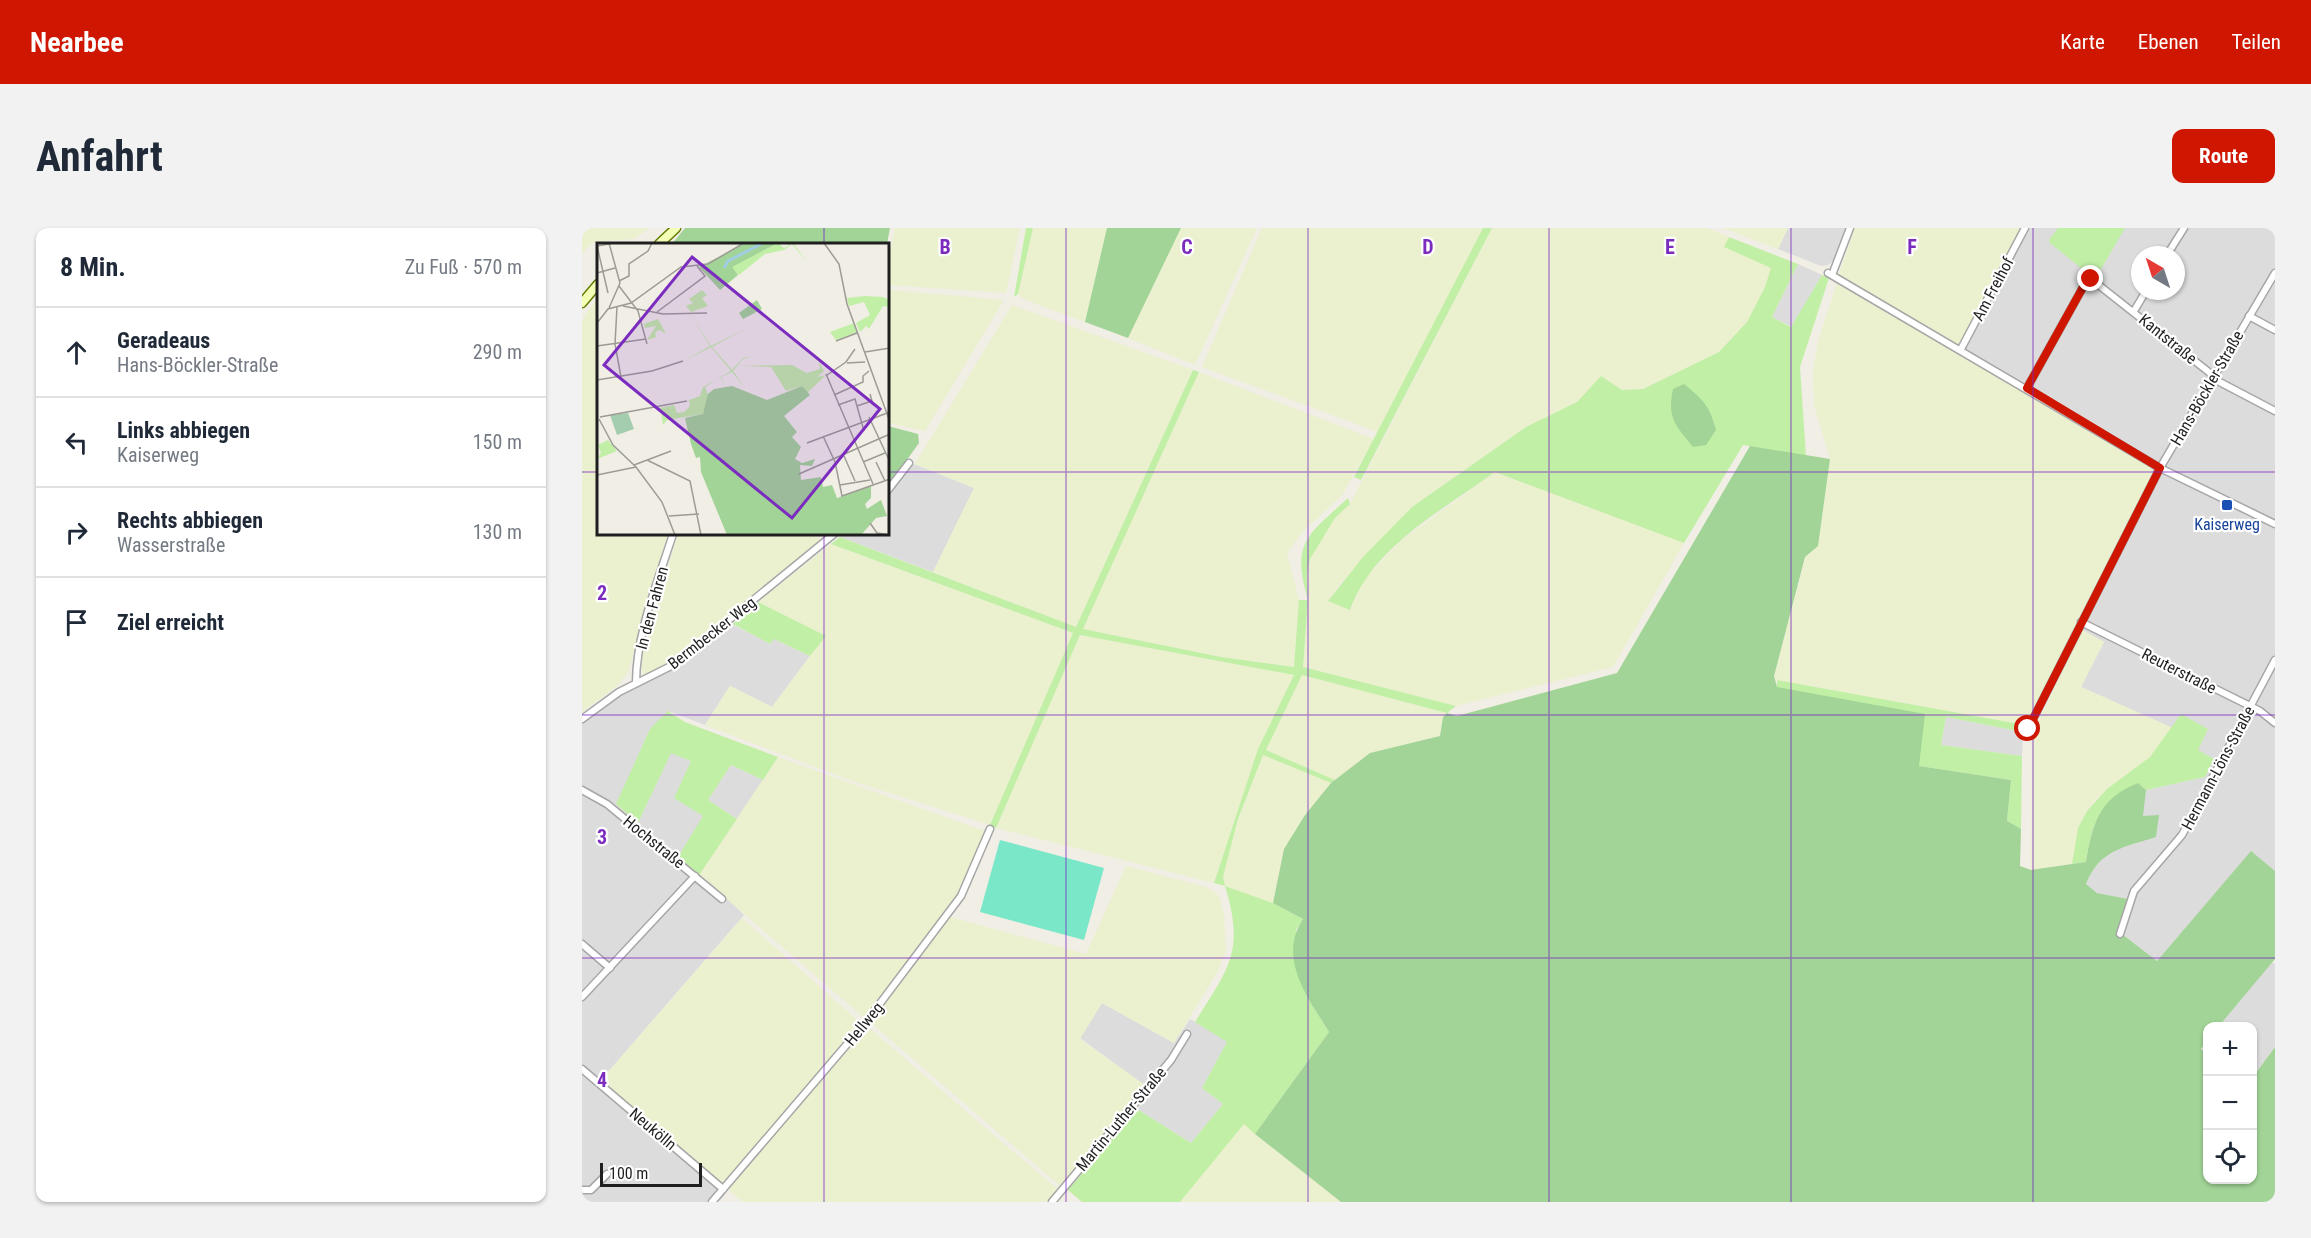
<!DOCTYPE html>
<html lang="de">
<head>
<meta charset="utf-8">
<style>
	body { margin:0; font-family:"Roboto Condensed",sans-serif; background:#f2f2f3; color:#1f2937 }
	.controls { position:absolute; right:18px; bottom:18px; display:grid; overflow:hidden; border-radius:12px; box-shadow:0 2px 4px #0004 }
	.controls button { width:54px; height:54px; display:grid; place-items:center; padding:0; border:0; border-bottom:2px solid #e0e1e3; background:#fff; color:#1f2937; font:30px sans-serif }
	.compass { position:absolute; left:1549px; top:18px; width:54px; height:54px; border-radius:50%; background:#fff; box-shadow:0 2px 4px #0004; rotate:321deg }
	.scale { position:absolute; left:18px; bottom:15px; width:102px; box-sizing:border-box; padding-left:6px; border:3px solid #1f1f1f; border-top:0; font-size:16px; line-height:21px; white-space:nowrap; color:#1f1f1f; -webkit-text-stroke:4px #fff; paint-order:stroke }
	.stop { position:absolute; width:18px; height:18px; margin:-14px; border:4px solid #ce1600; border-radius:50%; background:#fff }
	.stop.end { background:#ce1600; border-color:#fff; box-shadow:0 2px 6px #0008 }
	.list { margin:0; padding:0; list-style:none }
	h2 { display:flex; justify-content:space-between; align-items:center; height:78px; margin:0; padding:0 24px; font-size:26px }
	h2 small { font-size:20px; font-weight:400; color:#747a83 }
	.list li { display:grid; grid-template-columns:39px 1fr auto; gap:18px; align-items:center; box-sizing:border-box; height:90px; padding:0 24px; border-top:2px solid #e0e1e3 }
	.list b { display:block; font-size:22px; white-space:nowrap }
	.list p { margin:0; font-size:20px; white-space:nowrap; color:#747a83 }
	.list em { font-size:20px; font-style:normal; color:#747a83 }
	.icon { flex:none; width:33px; height:33px; fill:none; stroke:currentColor; stroke-width:2; stroke-linecap:round; stroke-linejoin:round }
	.map { position:relative; flex:none; width:1693px; height:974px; overflow:hidden; border-radius:12px }
	header { display:flex; align-items:center; gap:36px; box-sizing:border-box; height:84px; padding:0 30px; background:#ce1600; color:#fff }
	header strong { font-size:28px }
	nav { display:flex; gap:33px; margin-inline-start:auto; font-size:21px }
	.intro { display:flex; align-items:center; justify-content:space-between; box-sizing:border-box; height:144px; padding:0 36px }
	h1 { margin:0; font-size:42px }
	.button { padding:15px 27px; border-radius:12px; background:#ce1600; color:#fff; font-size:21px; font-weight:700 }
	main { display:flex; gap:36px; padding:0 36px }
	aside { flex:1; background:#fff; border-radius:12px; box-shadow:0 2px 4px #0004 }
	.map>svg:first-child { display:block }
</style>
</head>
<body>
<header>
<strong>Nearbee</strong>
<nav><a>Karte</a><a>Ebenen</a><a>Teilen</a></nav>
</header>
<div class="intro"><h1>Anfahrt</h1><a class="button">Route</a></div>
<main>
<aside>
<h2>8 Min.<small>Zu Fuß · 570 m</small></h2>
<ul class="list">
<li><svg class="icon" aria-label="ahead" viewBox="0 0 24 24"><path d="M12 20V5M6 11l6-6 6 6"/></svg><div><b>Geradeaus</b><p>Hans-Böckler-Straße</p></div><em>290 m</em></li>
<li><svg class="icon" aria-label="left" viewBox="0 0 24 24"><path d="M17 20v-9H6M10 6l-5 5 5 5"/></svg><div><b>Links abbiegen</b><p>Kaiserweg</p></div><em>150 m</em></li>
<li><svg class="icon" aria-label="right" viewBox="0 0 24 24"><path d="M7 20v-9h11M14 6l5 5-5 5"/></svg><div><b>Rechts abbiegen</b><p>Wasserstraße</p></div><em>130 m</em></li>
<li><svg class="icon" aria-label="arrive" viewBox="0 0 24 24"><path d="M6 21V4h12l-3 4 3 4H6"/></svg><div><b>Ziel erreicht</b></div></li>
</ul>
</aside>
<div class="map">
<svg width="1693" height="974" viewBox="0 0 1693 974">
	<rect width="100%" height="100%" fill="#f1eee5"/>
	<g fill="#dddcdc" fill-rule="evenodd">
		<polygon points="1206,0 1264,0 1251,33 1246,37 1239,38 1196,21"/>
		<path d="M1441 0H1693V643L1669 624 1575 733 1536 703 1546 671 1515 665 1504 656 1510 642 1527 624 1574 609 1560 588 1564 562 1623 549 1616 522 1599 487 1591 500 1499 459 1522 414 1493 398 1571 246 1375 124ZM1558 27H1594V63H1558Z"/>
		<polygon points="1216,36 1240,47 1210,99 1190,89"/>
		<polygon points="332,236 392,260 351,344 258,309 261,306 306,306 306,267"/>
		<polygon points="148,395 188,416 192,411 228,428 190,479 148,458 123,497 86,483 34,576 56,595 89,524 109,533 121,588 148,673 162,687 19,852 141,957 143,967 136,974 0,974 0,495 40,466 102,435"/>
		<polygon points="1364,489 1441,504 1440,528 1359,517"/>
		<polygon points="149,537 181,552 155,591 126,572"/>
		<polygon points="1690,734 1693,736 1693,819 1671,849 1670,798 1637,798"/>
		<polygon points="520,775 592,815 608,791 646,814 620,860 641,876 609,915 555,881 569,862 498,810"/>
	</g>
	<g fill="#ebf1ce">
		<polygon points="0,0 68,0 52,11 19,13 9,16 0,26"/>
		<polygon points="313,0 438,0 424,65 306,57 306,36"/>
		<polygon points="451,0 525,0 503,94 441,71 436,66"/>
		<polygon points="599,0 675,0 613,137 546,110"/>
		<polygon points="680,0 901,0 796,204 620,139"/>
		<polygon points="910,0 1125,0 1147,9 1143,19 1190,40 1183,59 1165,94 1137,124 1061,161 1040,162 1019,148 995,174 944,199 830,279 758,356 746,373 768,382 782,352 816,315 913,244 1102,315 1031,439 874,478 721,439 726,372 725,347 728,331 737,313 753,290 768,276"/>
		<polygon points="1141,0 1206,0 1196,21"/>
		<polygon points="1273,0 1441,0 1378,119 1257,46"/>
		<polygon points="1255,55 1569,240 1571,246 1443,497 1195,452 1192,448 1224,328 1236,318 1248,231 1232,177 1231,144 1236,113"/>
		<polygon points="306,62 422,72 343,203 306,195"/>
		<polygon points="16,68 16,306 86,306 46,444 35,458 0,484 0,93"/>
		<polygon points="430,77 611,142 494,399 351,344 392,260 333,236"/>
		<polygon points="617,144 792,211 761,266 719,306 705,325 717,372 713,439 639,429 501,401"/>
		<polygon points="96,306 227,306 239,311 237,315 92,430 64,447 60,444 59,429"/>
		<polygon points="249,316 491,405 408,597 270,553 123,497 148,458 190,479 243,408 176,374"/>
		<polygon points="1500,402 1522,414 1499,459 1591,500 1568,529 1513,572 1505,583 1496,600 1490,636 1449,642 1450,507"/>
		<polygon points="498,407 712,447 676,521 632,655 414,600"/>
		<polygon points="720,447 865,485 861,489 858,508 788,525 753,552 684,522"/>
		<polygon points="681,527 749,555 723,587 702,621 691,675 643,658 641,649 656,591"/>
		<polygon points="196,529 405,604 377,667 286,789 280,788 117,647"/>
		<polygon points="544,638 624,659 633,664 638,670 642,687 644,723 635,745 592,815 520,775 498,811 563,857 482,956 477,957 288,794 368,689 504,726"/>
		<polygon points="160,690 280,796 141,957 19,852"/>
		<polygon points="286,799 413,908 477,962 466,974 161,974 148,963 148,958"/>
		<polygon points="662,896 673,906 759,974 598,974"/>
	</g>
	<g fill="#c2efa6">
		<polygon points="444,0 451,0 436,66 432,69"/>
		<polygon points="901,0 910,0 779,252 772,249"/>
		<polygon points="1476,0 1543,0 1515,48 1509,48 1468,15 1467,12"/>
		<path d="M1147 9 1216 36 1190 89 1209 99 1240 47 1247 50 1218 139 1224 228 1161 217 1102 315 913 244C861 282 791 318 768 382L746 373 781 329 830 279 944 199 995 174 1019 148 1040 162 1061 161 1137 124 1165 94 1183 59 1189 40 1142 19Z"/>
		<path d="M611 142 617 144 501 401 639 429 712 439 717 372H726C709 314 725 308 766 270L768 276 753 290 728 331 725 347 726 372 721 439 874 478 865 485 720 447 684 522 753 552 749 555 681 527 656 591 641 649 643 658 691 675 721 691 714 702 731 779 747 804 673 906 662 896 598 974H500L486 962 555 881 609 915 641 876 620 860 645 814 613 794C647 739 663 724 643 658L632 655 676 521 712 447 498 407 414 600 408 597 491 405 249 316 258 309 494 399Z"/>
		<polygon points="176,374 244,408 228,428 192,411 188,416 151,396"/>
		<polygon points="1195,452 1443,497 1441,504 1364,489 1359,517 1440,528 1439,601 1425,594 1429,552 1337,538 1195,459"/>
		<polygon points="86,483 103,494 196,529 181,552 149,537 126,572 155,591 117,647 96,629 121,588 92,570 109,533 89,525 56,595 34,576 68,501"/>
		<path d="M1599 486 1626 501 1616 522 1632 531 1623 549 1564 562 1556 555C1516 582 1512 586 1504 634L1490 636 1496 600 1505 583 1525 561 1568 529Z"/>
	</g>
	<g fill="#a1d496">
		<polygon points="103,0 308,0 305,16 90,16"/>
		<polygon points="525,0 599,0 546,110 503,94"/>
		<path d="M1102 156C1121 172 1127 176 1134 202L1124 217 1111 219C1093 196 1085 191 1091 161Z"/>
		<polygon points="306,198 336,206 337,215 306,258"/>
		<path d="M1168 218 1248 231 1236 318 1223 329 1192 448 1195 459 1343 486 1337 538 1429 552 1425 593 1439 601 1438 638 1449 642 1504 634C1510 597 1517 570 1556 555L1564 562 1561 588 1577 587 1574 609C1541 620 1518 621 1504 656L1515 665 1546 671 1536 703 1575 733 1669 623 1693 643V731L1637 798H1626L1625 813 1619 821 1625 826 1626 952H1670L1671 849 1693 819V974H759L673 906 747 804C726 770 695 730 721 691L691 675 702 621 723 587 749 555 788 525 858 508 861 489 865 485 875 488 1035 445Z"/>
	</g>
	<polygon fill="#7be7c9" points="418,612 522,640 502,712 398,684"/>
	<g fill="none" stroke-linecap="round" stroke-linejoin="round">
		<g stroke="#a6a6a6" stroke-width="9">
			<g id="minor">
				<polyline points="1585,27 1602,0"/>
				<polyline points="1246,45 1578,240 1693,296"/>
				<polyline points="1250,47 1268,0"/>
				<polyline points="1552,83 1564,63"/>
				<polyline points="1667,88 1693,102"/>
				<polyline points="1379,121 1443,0"/>
				<polyline points="1445,160 1505,52 1509,51 1628,145 1630,150 1693,183"/>
				<polyline points="306,262 327,235"/>
				<polyline points="1499,394 1678,483 1693,495"/>
				<path d="M54 455C54 406 76 353 91 306"/>
				<polyline points="0,491 37,464 93,436 252,306"/>
				<polyline points="1446,501 1578,240 1693,45"/>
				<polyline points="0,562 25,576 140,671"/>
				<polyline points="1538,706 1552,663 1600,607 1693,432"/>
				<polyline points="0,716 28,740"/>
				<polyline points="0,769 113,648"/>
				<polyline points="0,841 141,961"/>
				<polyline points="0,962 9,962 25,946"/>
				<polyline points="130,974 284,794 379,668 408,601"/>
				<polyline points="470,974 589,832 605,806"/>
			</g>
		</g>
		<g stroke="#627c00" stroke-width="11">
			<g id="secondary">
				<polyline points="77,16 94,0"/>
				<polyline points="0,75 16,56"/>
			</g>
		</g>
		<use href="#minor" stroke="#fff" stroke-width="6"/>
		<use href="#secondary" stroke="#f3ffb4" stroke-width="8"/>
	</g>
	<g fill="none" stroke-linecap="round" stroke-linejoin="round">
		<polyline stroke="#ce1600" stroke-width="8" points="1446,501 1578,240 1445,160 1505,52 1509,51"/>
	</g>
	<path fill="none" stroke="#7b2cbf" stroke-width="1.5" stroke-opacity="0.55" d="M242 0V16M484 0V974M726 0V974M967 0V974M1209 0V974M1451 0V974M0 244H16M306 244H1693M242 306V974M0 487H1693M0 730H1693"/>
	<rect fill="#1a4fb4" stroke="#fff" stroke-width="2" x="1639" y="271" width="12" height="12" rx="3"/>
	<g text-anchor="middle" dominant-baseline="central" stroke-width="4.5" stroke-linejoin="round" paint-order="stroke">
		<g font-size="16" fill="#1f1f1f" stroke="#fff">
			<text transform="translate(1411 61) rotate(-62)">Am Freihof</text>
			<text transform="translate(1586 111) rotate(39)">Kantstraße</text>
			<text transform="translate(1625 160) rotate(-60)">Hans-Böckler-Straße</text>
			<text transform="translate(70 380) rotate(-75)">In den Fahren</text>
			<text transform="translate(130 405) rotate(-38)">Bermbecker Weg</text>
			<text transform="translate(1597 443) rotate(27)">Reuterstraße</text>
			<text transform="translate(1636 540) rotate(-62)">Hermann-Löns-Straße</text>
			<text transform="translate(72 614) rotate(39)">Hochstraße</text>
			<text transform="translate(282 796) rotate(-51)">Hellweg</text>
			<text transform="translate(539 891) rotate(-50)">Martin-Luther-Straße</text>
			<text transform="translate(71 901) rotate(40)">Neukölln</text>
		</g>
		<g font-size="16" fill="#164399" stroke="#fff">
			<text x="1645" y="296">Kaiserweg</text>
		</g>
	</g>
	<g transform="translate(15 15)">
		<rect width="292" height="292" fill="#f1eee5"/>
		<path d="M181 0 187 5 196 0 211 20 195 1 187 7 168 11 142 32 136 28 134 24ZM105 47 110 52 105 55 111 63 94 69 89 63 96 60 92 56ZM268 53 286 54 292 57V64L286 63 272 86 269 83 263 89 259 80 273 72 267 59 252 63 250 55ZM94 72 114 103 150 85 115 104 135 127 146 115 156 113 146 116 136 128 149 146 135 129 124 134 129 143 123 134 108 144 113 156 106 171 70 177 66 182 63 165 77 162 80 170 87 169 93 163 92 157 103 153 106 144 134 128 114 104 87 118 113 103ZM61 76 69 91 63 87 58 89 59 94 50 97 59 83 48 85 47 81ZM257 80 261 89 239 97 233 89ZM222 118 227 128 220 134 229 132 210 150 204 143 189 148 174 124 144 123 195 122 210 130 223 126ZM11 197 20 208 0 216 4 210 1 202Z" fill="#c2efa6"/>
		<path d="M149 0H181L135 24 141 32 123 47 102 24ZM160 57 165 66 146 76 142 70ZM135 143 170 157 205 143 213 152 187 173 200 189 195 194 204 204 198 216 205 220 218 216 215 223 203 222 204 237 224 234 226 244 235 242 240 255 274 243V255L268 261 270 266 284 257 290 273 279 275 264 292H130L104 229 103 214 99 215 94 201 88 175 106 171 111 151 117 146Z" fill="#a1d496"/>
		<path d="M31 170 37 186 20 192 13 172Z" fill="#a4ccae"/>
		<path fill="none" stroke="#a1cde2" stroke-width="3" d="M127 25 131 18 166 0"/>
		<path fill="none" stroke="#9d9b96" stroke-width="1.5" d="M12 0 23 40 12 65M227 0 242 21 250 61 293 179M0 30 18 25M22 38 32 33V21L51 8 55 0M22 43 41 68 50 101M11 50 0 3 12 1M26 63 66 71 110 70M20 64 18 101 24 134M60 69 108 33 100 23M0 80 11 66 34 60 84 24 111 21 147 0M239 98 260 90M0 103 49 96M268 109 293 105M250 120 268 119M229 131 276 241M230 132 249 119 258 106M0 137 55 128 86 118M237 152 266 139V133L272 128M241 162 258 156 267 188M260 163 275 158 273 151M3 174 90 158M272 174 293 219M2 176 16 202 39 224 65 259 78 292M226 193 238 219 245 253 293 236M210 200 293 169M247 213 258 238M50 217 93 238 104 292M266 219 288 210M279 219 288 238M37 222 74 208M202 231 293 191M0 232 39 224M243 242 273 237M72 273 102 271M273 280 280 290 293 292"/>
		<path fill="#7b2cbf" fill-opacity="0.15" stroke="#7b2cbf" stroke-width="3" d="M95 14 283 166 195 275 7 122Z"/>
		<rect width="292" height="292" fill="none" stroke="#1f1f1f" stroke-width="3"/>
	</g>
	<g font-size="20" text-anchor="middle" font-weight="bold" fill="#7b2cbf" stroke="#fff" stroke-width="4.5" stroke-linejoin="round" paint-order="stroke">
		<text x="363" y="26">B</text>
		<text x="605" y="26">C</text>
		<text x="846" y="26">D</text>
		<text x="1088" y="26">E</text>
		<text x="1330" y="26">F</text>
		<text x="20" y="372">2</text>
		<text x="20" y="616">3</text>
		<text x="20" y="859">4</text>
	</g>
</svg>
<div class="controls">
<button>+</button>
<button>−</button>
<button><svg class="icon" aria-label="locate" viewBox="0 0 24 24"><circle cx="12" cy="12" r="6"/><path d="M12 2v4M12 18v4M2 12h4M18 12h4"/></svg></button>
</div>
<svg class="compass" viewBox="-18 -18 36 36"><path d="M0-13l5 13h-10z" fill="#e53935"/><path d="M0 13l5-13h-10z" fill="#747a83"/></svg>
<div class="scale">100 m</div>
<div class="stop" style="left:1446px;top:501px"></div>
<div class="stop end" style="left:1509px;top:51px"></div>
</div>
</main>
</body>
</html>
